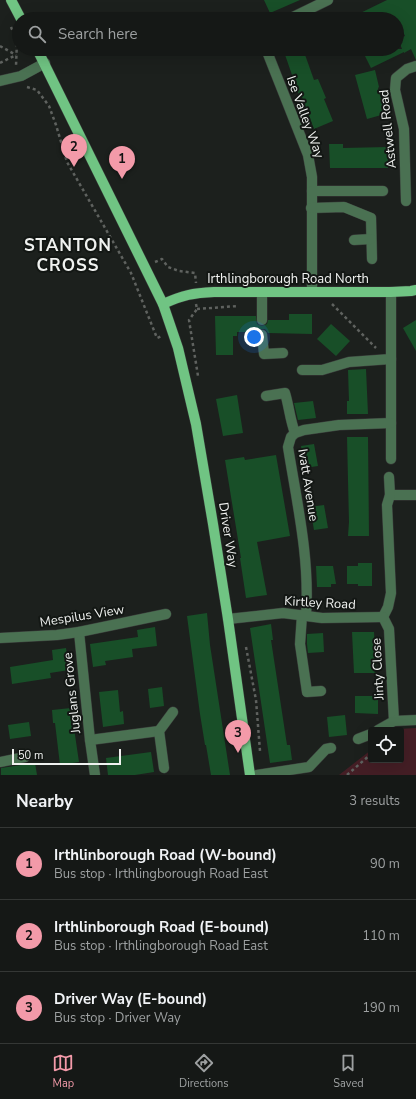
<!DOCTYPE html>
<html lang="en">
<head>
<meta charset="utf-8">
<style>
	body { margin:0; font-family:"Nunito Sans",sans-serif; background:#1e211f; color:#f1f3f6 }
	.controls { position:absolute; right:12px; bottom:12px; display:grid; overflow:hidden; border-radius:4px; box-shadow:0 4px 16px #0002 }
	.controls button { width:36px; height:36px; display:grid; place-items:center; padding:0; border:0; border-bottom:1px solid #343735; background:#151816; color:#f1f3f6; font:20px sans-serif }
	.scale { position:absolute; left:12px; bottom:10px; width:109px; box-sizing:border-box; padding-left:4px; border:2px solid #f0f2f0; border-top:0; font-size:11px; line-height:14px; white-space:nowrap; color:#f0f2f0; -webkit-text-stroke:3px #131714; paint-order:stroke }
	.you { position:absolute; left:254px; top:337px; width:14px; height:14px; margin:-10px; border:3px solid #fff; border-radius:50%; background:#1a73e8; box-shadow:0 0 0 6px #1a73e833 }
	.badge { display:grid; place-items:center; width:26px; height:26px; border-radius:50%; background:#f39aa9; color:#111; font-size:13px; font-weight:700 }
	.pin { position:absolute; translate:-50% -33px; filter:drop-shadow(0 1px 2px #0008) }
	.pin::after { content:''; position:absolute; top:21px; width:14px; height:12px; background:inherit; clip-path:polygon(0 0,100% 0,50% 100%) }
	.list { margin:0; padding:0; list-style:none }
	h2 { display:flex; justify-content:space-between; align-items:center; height:52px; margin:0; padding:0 16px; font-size:17px }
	h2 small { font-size:13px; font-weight:400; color:#9da0a1 }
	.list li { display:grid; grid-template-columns:26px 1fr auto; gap:12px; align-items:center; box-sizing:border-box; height:72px; padding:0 16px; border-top:1px solid #343735 }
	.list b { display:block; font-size:15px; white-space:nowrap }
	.list p { margin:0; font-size:13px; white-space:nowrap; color:#9da0a1 }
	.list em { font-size:13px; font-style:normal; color:#9da0a1 }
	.icon { flex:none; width:22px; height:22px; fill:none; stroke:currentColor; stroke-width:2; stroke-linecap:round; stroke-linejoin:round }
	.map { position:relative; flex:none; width:416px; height:775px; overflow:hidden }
	.search { position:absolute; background:#151816; box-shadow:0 4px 16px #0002; left:12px; right:12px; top:12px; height:44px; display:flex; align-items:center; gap:10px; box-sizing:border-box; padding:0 14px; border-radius:22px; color:#9da0a1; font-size:15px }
	.sheet { height:268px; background:#151816 }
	nav { display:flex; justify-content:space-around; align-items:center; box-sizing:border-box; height:56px; border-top:1px solid #343735; background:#151816; font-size:11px; color:#9da0a1 }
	nav a { display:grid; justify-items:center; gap:2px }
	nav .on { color:#f39aa9 }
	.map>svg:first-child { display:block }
</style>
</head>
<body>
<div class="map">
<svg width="416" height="775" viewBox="0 0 416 775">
	<rect width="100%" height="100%" fill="#1c201d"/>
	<polygon fill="#441e25" points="416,728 416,775 339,775 371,750 371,760 401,760 401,730 397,730 398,729"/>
	<g fill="#184f28">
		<polygon points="264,0 300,0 270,13"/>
		<polygon points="387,0 416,0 416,60 411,49 404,53 404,52 371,68 365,56 378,49 402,49 398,39 405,36 397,19 348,19"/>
		<polygon points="283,49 303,49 314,80 318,79 326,98 324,99 333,121 314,129 302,97 300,98"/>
		<polygon points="375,70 379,87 378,88 385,114 367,119 355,75"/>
		<polygon points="329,144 343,144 343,148 388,147 388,168 330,168"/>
		<polygon points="289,314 312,314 312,334 268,333 265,329 262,329 256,332 237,332 237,336 233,336 233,355 216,355 215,316 256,316 257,324 262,326 267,324 268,320 289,320"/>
		<polygon points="416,320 416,351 403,328"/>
		<polygon points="331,324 350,341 336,356 317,339"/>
		<polygon points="366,369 368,414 347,414 347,401 349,401 348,370"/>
		<polygon points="237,395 243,433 223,436 216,399"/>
		<polygon points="313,401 316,418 298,420 294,403"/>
		<polygon points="347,437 368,437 369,536 348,536 349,522"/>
		<polygon points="314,444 318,466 305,468 301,446"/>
		<polygon points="276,455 290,536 257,542 267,595 246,598 240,558 241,558 225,460 244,457 245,460"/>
		<polygon points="324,505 328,528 314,530 310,507"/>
		<polygon points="358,563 372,563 372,586 358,586 358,584 347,584 347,566 358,566"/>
		<polygon points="316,566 333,566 336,584 331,584 331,587 317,587"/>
		<polygon points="207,613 210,645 230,775 211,775 206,745 205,745 200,714 187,616"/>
		<polygon points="271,624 273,640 271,640 287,745 290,745 292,760 270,763 250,628"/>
		<polygon points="155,627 157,646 132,649 133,657 105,661 106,665 93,667 90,644 138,637 137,630"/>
		<polygon points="352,632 374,632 376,673 354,673"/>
		<polygon points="323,633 324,652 308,653 307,644 307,634"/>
		<polygon points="66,648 69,670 50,673 51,678 12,684 10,667 53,660 52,650"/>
		<polygon points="162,687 164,706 150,708 148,689"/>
		<polygon points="118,690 120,712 123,711 124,724 103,727 99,692"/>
		<polygon points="355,696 378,696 378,714 355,713"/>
		<polygon points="71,708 79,762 60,765 55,723 53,723 52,710"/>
		<polygon points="345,715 347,735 329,737 327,717"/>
		<polygon points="29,722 31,736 10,739 8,725"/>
		<polygon points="151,752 154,772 135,775 108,775 106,758"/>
		<polygon points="35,763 37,775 1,775 1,768"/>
	</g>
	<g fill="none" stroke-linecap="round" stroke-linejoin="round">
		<g stroke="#3a3d3b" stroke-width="11">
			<g id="minor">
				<polyline points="289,19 328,0"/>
				<polyline points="266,49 308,155 312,177 312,291"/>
				<polyline points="0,81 21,76 45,63"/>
				<polyline points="312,191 383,191"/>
				<polyline points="406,201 404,129 395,90 396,78 407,69 416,66"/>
				<polyline points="311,208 344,207 371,218 372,259"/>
				<polyline points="354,240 371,239"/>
				<polyline points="262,320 262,293"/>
				<polyline points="262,335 264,354 283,353"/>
				<polyline points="302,370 322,370 349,362 391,359"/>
				<path d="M266 396 285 393C289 406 290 420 295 433"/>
				<polyline points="391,459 391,292"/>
				<polyline points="390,495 416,495"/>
				<polyline points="302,615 300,644 307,692 321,691"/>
				<path d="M306 615C310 559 297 503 288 447L291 437 295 433 304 430 339 425 391 423"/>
				<polyline points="383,617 388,607 391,593 387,505 390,495 389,477"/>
				<polyline points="383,617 389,629 394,721"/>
				<polyline points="228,619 283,613 322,618 383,617"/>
				<polyline points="79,632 90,740 95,775"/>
				<polyline points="0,638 57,635 79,632 166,614"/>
				<polyline points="378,730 394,721 416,720"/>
				<polyline points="358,739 371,734"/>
				<polyline points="90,740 159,731"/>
				<polyline points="0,762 25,757"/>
				<polyline points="164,768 159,731 173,712"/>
				<polyline points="257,775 309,767 326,749 331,748"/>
			</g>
		</g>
		<g stroke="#3a3d3b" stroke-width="11">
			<g id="major">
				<polyline points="11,0 21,19"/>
				<polyline points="37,49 163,304 178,348 196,424 213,524 228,619 250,775"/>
				<path d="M163 304C183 295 193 293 214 292H391L411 291 416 290"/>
			</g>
		</g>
		<g stroke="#5f625f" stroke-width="2.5" stroke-dasharray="3 3" stroke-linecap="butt">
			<polyline points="11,27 17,41 16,66"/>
			<polyline points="0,46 16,55"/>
			<polyline points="0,63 16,55"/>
			<polyline points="27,87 37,90 49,106 56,125 67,162 131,273 157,338 162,336"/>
			<polyline points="155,262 162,259 168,267 179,271 195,273 196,283"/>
			<polyline points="196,304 197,309 189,320 198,376"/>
			<polyline points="332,304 376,348"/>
			<polyline points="197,309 238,306"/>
			<polyline points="246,647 256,700 260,751"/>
			<polyline points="347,775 371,754"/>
		</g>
		<use href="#minor" stroke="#4a7152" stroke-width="10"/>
		<use href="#major" stroke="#70c483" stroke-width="10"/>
	</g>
	<g text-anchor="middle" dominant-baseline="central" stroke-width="4" stroke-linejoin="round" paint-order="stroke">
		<g font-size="13" fill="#f0f2f0" stroke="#131714">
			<text transform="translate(305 117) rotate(70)">Ise Valley Way</text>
			<text transform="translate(388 129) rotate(-96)">Astwell Road</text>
			<text x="288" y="279">Irthlingborough Road North</text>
			<text transform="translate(308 485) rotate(81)">Ivatt Avenue</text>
			<text transform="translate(228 535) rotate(81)">Driver Way</text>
			<text transform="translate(320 603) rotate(3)">Kirtley Road</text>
			<text transform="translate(82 616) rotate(-9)">Mespilus View</text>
			<text transform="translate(378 669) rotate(-93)">Jinty Close</text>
			<text transform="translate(72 693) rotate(-96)">Juglans Grove</text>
		</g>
		<g font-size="17" font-weight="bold" letter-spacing="1" fill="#f0f2f0" stroke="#131714">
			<text x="68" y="245">STANTON<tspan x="68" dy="20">CROSS</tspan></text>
		</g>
	</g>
</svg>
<div class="controls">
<button><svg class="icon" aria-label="locate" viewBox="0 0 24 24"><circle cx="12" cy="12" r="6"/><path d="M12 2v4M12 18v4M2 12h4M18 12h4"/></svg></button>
</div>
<div class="scale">50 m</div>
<div class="you"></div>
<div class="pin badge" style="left:122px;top:179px">1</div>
<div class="pin badge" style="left:74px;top:167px">2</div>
<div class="pin badge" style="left:238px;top:753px">3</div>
<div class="search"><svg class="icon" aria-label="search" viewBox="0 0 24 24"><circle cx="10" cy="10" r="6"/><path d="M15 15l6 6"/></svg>Search here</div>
</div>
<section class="sheet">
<h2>Nearby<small>3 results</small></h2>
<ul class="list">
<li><span class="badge">1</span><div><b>Irthlinborough Road (W-bound)</b><p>Bus stop · Irthlingborough Road East</p></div><em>90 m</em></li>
<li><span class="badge">2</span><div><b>Irthlinborough Road (E-bound)</b><p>Bus stop · Irthlingborough Road East</p></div><em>110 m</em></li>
<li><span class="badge">3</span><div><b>Driver Way (E-bound)</b><p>Bus stop · Driver Way</p></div><em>190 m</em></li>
</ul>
</section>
<nav>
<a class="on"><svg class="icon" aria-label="map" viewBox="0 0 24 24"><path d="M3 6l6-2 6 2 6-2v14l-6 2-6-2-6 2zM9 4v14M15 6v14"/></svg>Map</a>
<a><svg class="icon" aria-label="directions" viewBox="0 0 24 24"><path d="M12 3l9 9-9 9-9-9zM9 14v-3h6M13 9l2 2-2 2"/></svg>Directions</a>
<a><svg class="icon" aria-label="saved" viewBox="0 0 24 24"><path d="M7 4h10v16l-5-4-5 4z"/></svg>Saved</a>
</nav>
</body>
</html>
